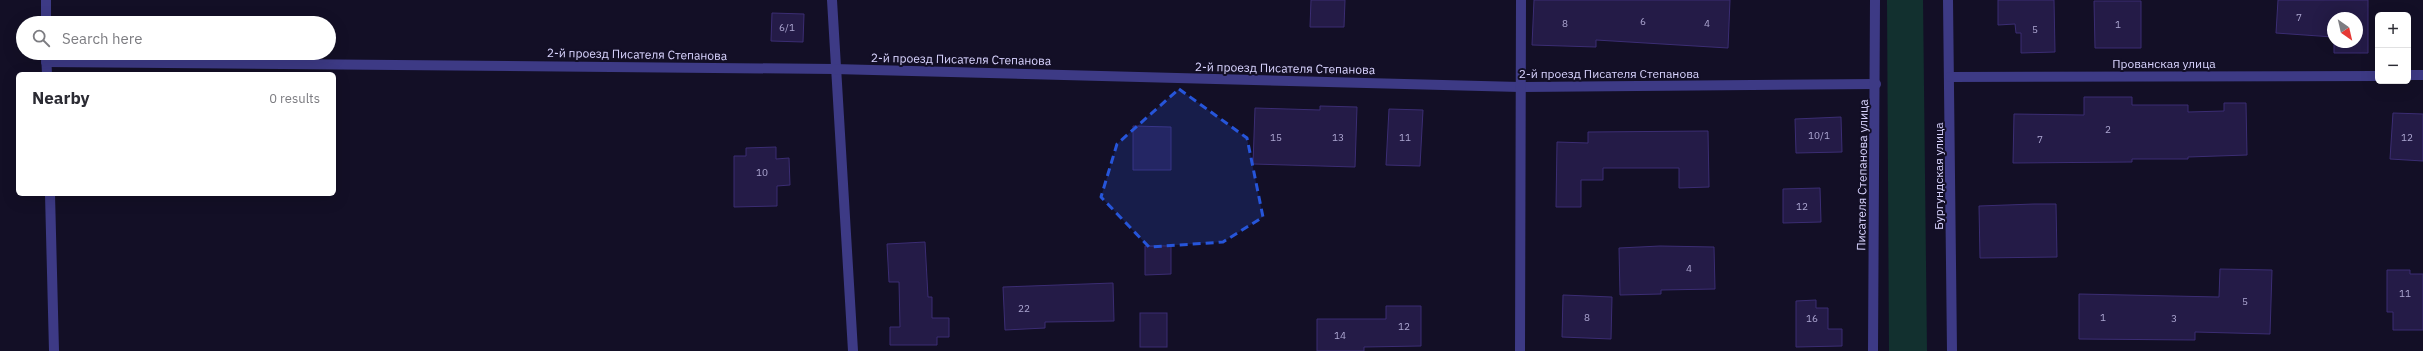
<!DOCTYPE html>
<html lang="en">
<head>
<meta charset="utf-8">
<style>
	body { margin:0; font-family:"IBM Plex Sans",sans-serif; background:#f2f2f3; color:#2b2b33 }
	.controls { position:absolute; right:12px; top:12px; display:grid; overflow:hidden; border-radius:6px; box-shadow:0 4px 16px #0002 }
	.controls button { width:36px; height:36px; display:grid; place-items:center; padding:0; border:0; border-bottom:1px solid #e1e1e2; background:#fff; color:#2b2b33; font:20px sans-serif }
	.compass { position:absolute; left:2327px; top:12px; width:36px; height:36px; border-radius:50%; background:#fff; box-shadow:0 4px 16px #0002; rotate:146deg }
	.list { margin:0; padding:0; list-style:none }
	h2 { display:flex; justify-content:space-between; align-items:center; height:52px; margin:0; padding:0 16px; font-size:17px }
	h2 small { font-size:13px; font-weight:400; color:#7c7c81 }
	.icon { flex:none; width:22px; height:22px; fill:none; stroke:currentColor; stroke-width:2; stroke-linecap:round; stroke-linejoin:round }
	.map { position:relative; flex:none; width:2423px; height:351px; overflow:hidden }
	.search { position:absolute; background:#fff; box-shadow:0 4px 16px #0002; left:16px; top:16px; width:320px; height:44px; display:flex; align-items:center; gap:10px; box-sizing:border-box; padding:0 14px; border-radius:22px; color:#7c7c81; font-size:15px }
	.panel { position:absolute; background:#fff; box-shadow:0 4px 16px #0002; left:16px; top:72px; width:320px; height:124px; border-radius:6px }
	.map>svg:first-child { display:block }
</style>
</head>
<body>
<div class="map">
<svg width="2423" height="351" viewBox="0 0 2423 351">
	<rect width="100%" height="100%" fill="#130f26"/>
	<polygon fill="#12302f" points="1887,0 1923,0 1927,351 1889,351"/>
	<g fill="#241b47" stroke="#3b2d73">
		<polygon points="1311,0 1345,0 1344,27 1310,27"/>
		<polygon points="1534,0 1730,0 1728,48 1596,40 1596,47 1532,45"/>
		<polygon points="1998,0 2054,0 2055,52 2021,53 2021,33 2016,33 2015,24 1998,25"/>
		<polygon points="2278,0 2368,0 2368,53 2334,53 2334,42 2357,42 2357,18 2333,18 2333,37 2276,33"/>
		<polygon points="2094,1 2141,1 2141,48 2095,48"/>
		<polygon points="772,13 804,14 803,42 771,41"/>
		<polygon points="2084,97 2132,97 2132,105 2188,105 2188,112 2224,111 2224,103 2246,103 2247,155 2188,157 2188,159 2132,159 2132,162 2013,163 2014,114 2084,115"/>
		<polygon points="1320,106 1357,107 1355,167 1253,164 1255,108 1320,110"/>
		<polygon points="1389,109 1423,110 1420,166 1386,165"/>
		<polygon points="2393,113 2423,114 2423,161 2390,159"/>
		<polygon points="1841,117 1842,152 1796,153 1795,119"/>
		<polygon points="1133,126 1171,127 1171,170 1133,170"/>
		<polygon points="1708,131 1709,187 1679,188 1679,168 1603,168 1603,180 1581,180 1581,207 1556,207 1557,142 1588,143 1588,132"/>
		<polygon points="776,147 776,159 789,158 790,185 777,186 777,206 734,207 734,156 746,156 746,148"/>
		<polygon points="1820,188 1821,222 1783,223 1783,189"/>
		<polygon points="2034,204 2056,204 2057,257 1980,258 1979,206"/>
		<polygon points="925,242 928,297 932,297 932,318 949,318 949,337 937,337 937,345 890,345 890,327 900,327 899,282 889,282 887,244"/>
		<polygon points="1145,246 1171,246 1171,274 1145,275"/>
		<polygon points="1660,246 1714,247 1715,289 1661,290 1661,294 1620,295 1619,248"/>
		<polygon points="2220,269 2272,270 2270,334 2195,332 2195,340 2079,339 2079,294 2219,297"/>
		<polygon points="2387,270 2410,270 2410,274 2423,274 2423,330 2393,330 2393,312 2387,312"/>
		<polygon points="1113,283 1114,321 1045,322 1045,328 1005,330 1003,287"/>
		<polygon points="1563,295 1612,297 1611,339 1562,337"/>
		<polygon points="1816,300 1816,308 1828,308 1828,329 1842,329 1842,346 1796,347 1796,301"/>
		<polygon points="1386,306 1421,306 1421,346 1364,347 1364,351 1317,351 1317,319 1386,319"/>
		<rect x="1140" y="313" width="27" height="34"/>
	</g>
	<g fill="none" stroke-linecap="round" stroke-linejoin="round">
		<g stroke="#3d3a85" stroke-width="10">
			<polyline points="46,0 46,23"/>
			<polyline points="46,53 47,74"/>
			<polyline points="50,194 54,351"/>
		</g>
		<g stroke="#3d3a85" stroke-width="10">
			<polyline points="832,0 853,351"/>
			<polyline points="1948,0 1952,351"/>
			<polyline points="46,62 834,69 1520,87 1876,84"/>
			<polyline points="2408,75 2423,75"/>
			<polyline points="1950,77 2378,76"/>
			<polyline points="1520,351 1521,0"/>
			<polyline points="1873,351 1875,0"/>
		</g>
	</g>
	<path fill="#2655da" fill-opacity="0.2" stroke="#2655da" stroke-width="3" stroke-dasharray="8 5" stroke-linejoin="round" d="M1179 89 1247 138 1263 217 1223 242 1149 247 1101 197 1117 144Z"/>
	<g text-anchor="middle" dominant-baseline="central" stroke-width="4" stroke-linejoin="round" paint-order="stroke">
		<g font-size="10" fill="#aca6d1">
			<text x="2299" y="17">7</text>
			<text x="1643" y="21">6</text>
			<text x="1565" y="23">8</text>
			<text x="1707" y="23">4</text>
			<text x="2118" y="24">1</text>
			<text x="787" y="27">6/1</text>
			<text x="2035" y="29">5</text>
			<text x="2108" y="129">2</text>
			<text x="1819" y="135">10/1</text>
			<text x="1276" y="137">15</text>
			<text x="1338" y="137">13</text>
			<text x="1405" y="137">11</text>
			<text x="2407" y="137">12</text>
			<text x="2040" y="139">7</text>
			<text x="762" y="172">10</text>
			<text x="1802" y="206">12</text>
			<text x="1689" y="268">4</text>
			<text x="2405" y="293">11</text>
			<text x="2245" y="301">5</text>
			<text x="1024" y="308">22</text>
			<text x="1587" y="317">8</text>
			<text x="2103" y="317">1</text>
			<text x="1812" y="318">16</text>
			<text x="2174" y="318">3</text>
			<text x="1404" y="326">12</text>
			<text x="1340" y="335">14</text>
		</g>
		<g font-size="12" fill="#d9d4ff" stroke="#130f26">
			<text transform="translate(637 54) rotate(1)">2-й проезд Писателя Степанова</text>
			<text transform="translate(961 59) rotate(1)">2-й проезд Писателя Степанова</text>
			<text x="2164" y="63">Прованская улица</text>
			<text transform="translate(1285 68) rotate(1)">2-й проезд Писателя Степанова</text>
			<text x="1609" y="73">2-й проезд Писателя Степанова</text>
			<text transform="translate(1862 175) rotate(-89)">Писателя Степанова улица</text>
			<text transform="translate(1938 176) rotate(-90)">Бургундская улица</text>
		</g>
	</g>
</svg>
<div class="controls">
<button>+</button>
<button>−</button>
</div>
<svg class="compass" viewBox="-18 -18 36 36"><path d="M0-13l5 13h-10z" fill="#e53935"/><path d="M0 13l5-13h-10z" fill="#7c7c81"/></svg>
<div class="search"><svg class="icon" aria-label="search" viewBox="0 0 24 24"><circle cx="10" cy="10" r="6"/><path d="M15 15l6 6"/></svg>Search here</div>
<section class="panel">
<h2>Nearby<small>0 results</small></h2>
<ul class="list">
</ul>
</section>
</div>
</body>
</html>
